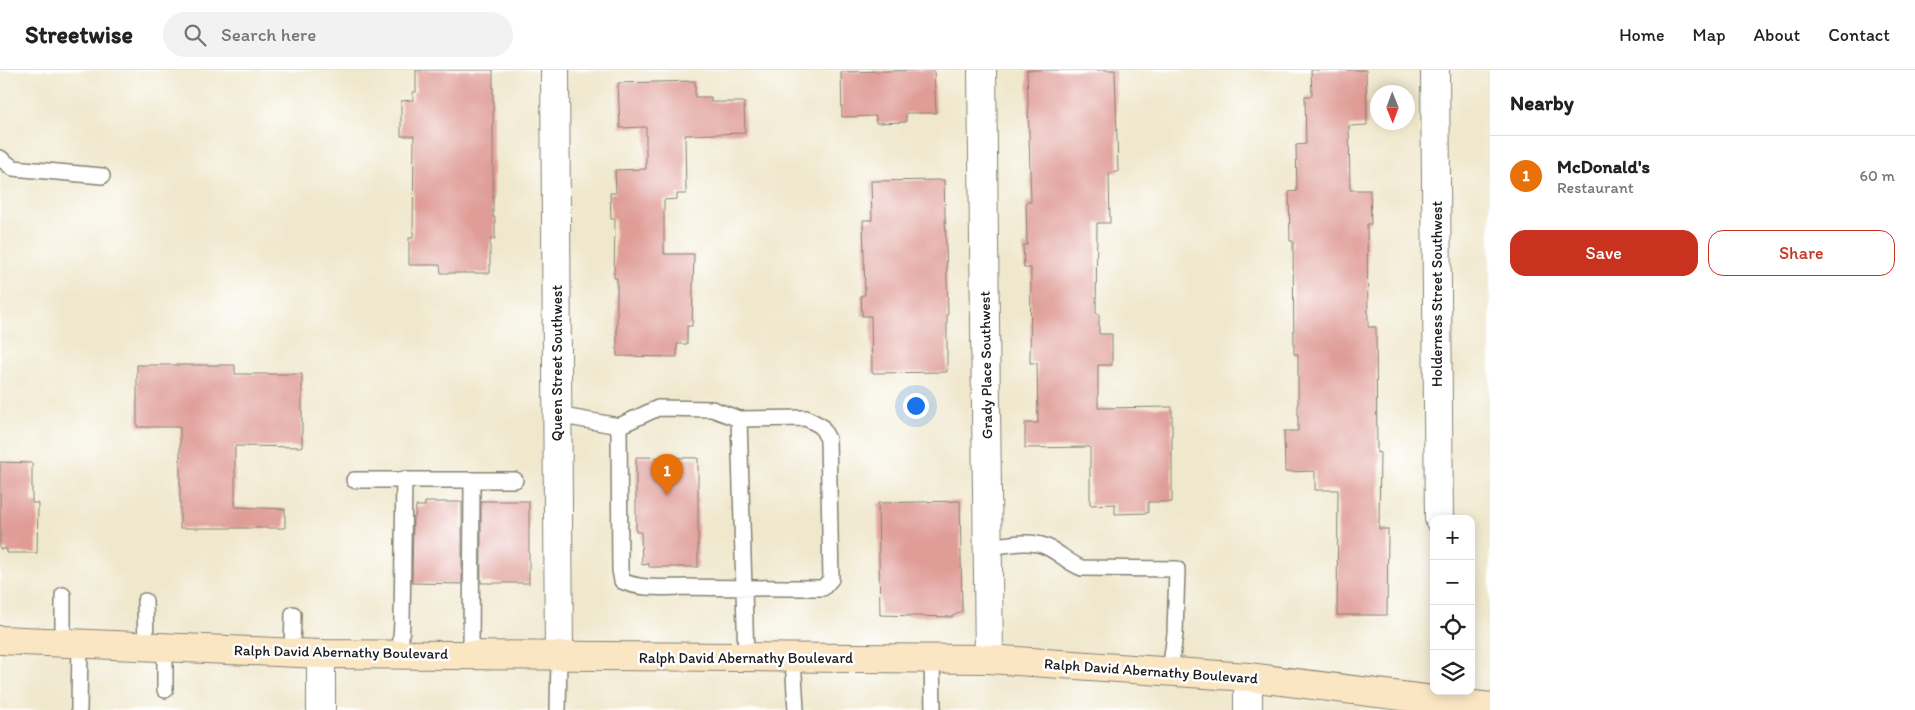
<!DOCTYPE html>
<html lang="en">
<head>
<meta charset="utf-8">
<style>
	body { margin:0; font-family:Itim,sans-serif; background:#f2f2f2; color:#222 }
	.controls { position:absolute; right:15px; bottom:15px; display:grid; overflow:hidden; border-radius:10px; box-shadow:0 2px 12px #0003 }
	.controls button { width:45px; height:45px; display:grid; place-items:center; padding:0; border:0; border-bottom:1px solid #e0e0e0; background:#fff; color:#222; font:25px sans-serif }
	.compass { position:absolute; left:1370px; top:15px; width:45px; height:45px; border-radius:50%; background:#fff; box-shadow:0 2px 12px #0003; rotate:179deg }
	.you { position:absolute; left:915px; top:335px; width:18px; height:18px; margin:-12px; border:4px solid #fff; border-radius:50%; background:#1a73e8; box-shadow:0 0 0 8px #1a73e833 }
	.badge { display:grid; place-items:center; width:32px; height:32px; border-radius:50%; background:#c8321e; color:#fff; font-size:16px; font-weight:700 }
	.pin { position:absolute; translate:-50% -41px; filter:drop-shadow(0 1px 2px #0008) }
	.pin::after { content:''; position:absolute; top:26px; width:18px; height:15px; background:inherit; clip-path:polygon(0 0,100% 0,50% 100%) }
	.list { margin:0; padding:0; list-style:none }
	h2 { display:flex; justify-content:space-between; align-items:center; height:65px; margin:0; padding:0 20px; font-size:21px }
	h2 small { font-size:16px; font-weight:400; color:#767676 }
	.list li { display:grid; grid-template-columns:32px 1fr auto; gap:15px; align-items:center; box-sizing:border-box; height:80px; padding:0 20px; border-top:1px solid #e0e0e0 }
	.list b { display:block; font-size:19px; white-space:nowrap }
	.list p { margin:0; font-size:16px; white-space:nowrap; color:#767676 }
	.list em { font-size:16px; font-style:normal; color:#767676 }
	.actions { display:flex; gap:10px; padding:15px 20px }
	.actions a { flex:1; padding:11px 0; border:1px solid #c8321e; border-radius:15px; text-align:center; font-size:18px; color:#c8321e }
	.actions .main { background:#c8321e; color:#fff }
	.icon { flex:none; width:28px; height:28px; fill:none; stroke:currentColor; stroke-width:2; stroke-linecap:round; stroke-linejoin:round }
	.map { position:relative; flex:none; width:1490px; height:640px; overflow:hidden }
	header { display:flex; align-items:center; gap:30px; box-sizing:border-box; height:70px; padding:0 25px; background:#fff; border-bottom:1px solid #e0e0e0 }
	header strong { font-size:24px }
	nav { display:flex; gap:28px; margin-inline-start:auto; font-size:18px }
	.search { width:350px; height:45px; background:#f2f2f2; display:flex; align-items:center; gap:12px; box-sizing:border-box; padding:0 18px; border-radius:28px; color:#767676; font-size:19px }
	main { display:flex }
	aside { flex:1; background:#fff }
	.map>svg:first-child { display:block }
</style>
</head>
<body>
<header>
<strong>Streetwise</strong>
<div class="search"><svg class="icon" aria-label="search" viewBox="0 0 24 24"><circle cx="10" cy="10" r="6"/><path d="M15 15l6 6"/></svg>Search here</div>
<nav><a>Home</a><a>Map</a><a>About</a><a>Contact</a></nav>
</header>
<main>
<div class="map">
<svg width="1490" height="640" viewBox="0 0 1490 640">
	<rect width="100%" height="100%" fill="#fff"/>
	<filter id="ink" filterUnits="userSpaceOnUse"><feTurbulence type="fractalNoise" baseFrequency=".02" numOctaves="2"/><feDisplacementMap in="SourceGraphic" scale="10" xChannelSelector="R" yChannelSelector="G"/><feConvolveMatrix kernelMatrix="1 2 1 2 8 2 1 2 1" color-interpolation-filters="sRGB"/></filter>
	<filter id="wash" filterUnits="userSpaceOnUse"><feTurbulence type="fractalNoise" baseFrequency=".0096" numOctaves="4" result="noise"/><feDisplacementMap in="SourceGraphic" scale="20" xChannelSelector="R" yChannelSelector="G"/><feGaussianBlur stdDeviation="1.12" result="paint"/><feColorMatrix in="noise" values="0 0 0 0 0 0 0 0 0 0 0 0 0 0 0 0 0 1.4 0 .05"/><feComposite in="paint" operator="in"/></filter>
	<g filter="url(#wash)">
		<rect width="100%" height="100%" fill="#f0e8cd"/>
		<g id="blocks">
			<g fill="#e09d97">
				<polygon points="416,0 493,0 493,147 495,147 495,169 490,169 490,203 441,203 440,195 409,195 409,168 413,168 414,66 401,66 401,31 413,30 413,22 416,22"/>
				<polygon points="934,0 936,43 906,43 906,52 876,53 876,46 842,47 841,2"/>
				<polygon points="1027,0 1115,0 1118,102 1109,103 1110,153 1097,153 1096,244 1099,244 1099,264 1112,264 1112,295 1098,295 1098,338 1172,337 1172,432 1148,432 1148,443 1115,444 1115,434 1090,435 1090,377 1025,378 1025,353 1038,353 1037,293 1030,293 1031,198 1024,198 1023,175 1027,175 1026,132 1031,132"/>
				<polygon points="1311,0 1366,0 1367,55 1349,56 1350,120 1370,120 1371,154 1367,154 1368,257 1376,257 1377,383 1380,382 1379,459 1388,459 1387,545 1337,545 1338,420 1315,420 1315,401 1285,402 1284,361 1298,361 1298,284 1294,284 1293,171 1290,171 1289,122 1297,121 1296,75 1306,74 1305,26 1312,26"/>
				<polygon points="695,11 695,27 711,27 711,32 744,32 745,63 685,65 686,124 677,124 677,129 664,130 664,184 694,184 692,256 687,256 687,274 677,274 677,287 617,286 617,208 614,208 615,149 611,149 610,123 616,123 615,100 646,99 646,57 620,58 618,13"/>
				<polygon points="944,110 948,244 947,244 947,302 872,303 871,246 862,246 861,225 865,225 863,150 872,150 871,111"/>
				<polygon points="137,295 235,295 235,304 302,304 302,377 235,376 235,437 285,439 285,458 180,458 180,357 137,357"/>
				<polygon points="636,387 698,388 698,497 649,497 649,494 642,495 641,462 636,462"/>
				<polygon points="0,392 32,393 32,433 38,433 37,483 7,483 7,479 0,479"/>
				<rect x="481" y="431" width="48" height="82"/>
				<polygon points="960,431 962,541 951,547 880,545 878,433"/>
				<polygon points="425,432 462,432 462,514 412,513 413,447 415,447 416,436 425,436"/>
			</g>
		</g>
	</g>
	<g filter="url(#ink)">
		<use href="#blocks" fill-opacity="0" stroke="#868274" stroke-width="1"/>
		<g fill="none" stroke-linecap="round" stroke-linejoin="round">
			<g stroke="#868274" stroke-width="18">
				<g id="lane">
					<polyline points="0,88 13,98 102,106"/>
					<polyline points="557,345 619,356"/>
					<path d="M739 349 712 339 658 338 619 356 620 500 622 511C641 520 665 517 687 517 732 518 777 518 823 518L831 509 828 369 821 356 806 348 739 349 746 588"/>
					<polyline points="354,410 515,410"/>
					<path d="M988 477C1006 475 1030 469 1047 477 1060 483 1068 493 1082 498L1177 499 1175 564 1170 602"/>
					<polyline points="63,525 63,573"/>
					<polyline points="145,531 146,576"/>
					<polyline points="292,582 293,544"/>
					<polyline points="400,585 402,552 404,409"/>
					<polyline points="471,586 472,410"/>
					<polyline points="793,588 796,640"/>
					<polyline points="932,589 933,640"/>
					<polyline points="165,620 165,577"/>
					<polyline points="79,640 80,573"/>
					<polyline points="558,640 559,587"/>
				</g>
			</g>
			<g stroke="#868274" stroke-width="30">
				<g id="street">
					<polyline points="555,0 559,587"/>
					<polyline points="982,0 989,589"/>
					<polyline points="1435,0 1439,449"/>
					<polyline points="321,584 321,640"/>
					<polyline points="1248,640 1248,607"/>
				</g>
			</g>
			<g stroke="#868274" stroke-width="30">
				<polyline id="secondary" points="0,570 321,584 989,589 1248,607 1490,637"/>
			</g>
			<use href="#lane" stroke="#fff" stroke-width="15"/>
			<use href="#street" stroke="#fff" stroke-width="28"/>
			<use href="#secondary" stroke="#fbe6c4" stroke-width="28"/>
		</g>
	</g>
	<g text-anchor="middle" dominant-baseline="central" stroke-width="5" stroke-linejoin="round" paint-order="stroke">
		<g font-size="15" fill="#1c1c1c" stroke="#fff">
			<text transform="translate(1437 224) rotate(-90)">Holderness Street Southwest</text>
			<text transform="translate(557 293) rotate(-90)">Queen Street Southwest</text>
			<text transform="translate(986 295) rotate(-91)">Grady Place Southwest</text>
			<text transform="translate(341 582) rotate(1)">Ralph David Abernathy Boulevard</text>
			<text x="746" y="588">Ralph David Abernathy Boulevard</text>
			<text transform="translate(1151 601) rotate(4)">Ralph David Abernathy Boulevard</text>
		</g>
	</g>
</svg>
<div class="controls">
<button>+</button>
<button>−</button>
<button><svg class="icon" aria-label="locate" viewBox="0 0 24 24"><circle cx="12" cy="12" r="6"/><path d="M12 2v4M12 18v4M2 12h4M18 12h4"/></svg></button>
<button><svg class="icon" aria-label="layers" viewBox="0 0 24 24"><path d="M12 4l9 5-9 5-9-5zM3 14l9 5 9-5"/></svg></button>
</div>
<svg class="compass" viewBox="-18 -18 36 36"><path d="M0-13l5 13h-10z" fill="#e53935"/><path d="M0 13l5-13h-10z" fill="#767676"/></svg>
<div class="you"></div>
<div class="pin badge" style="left:667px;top:425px;background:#e8710a">1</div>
</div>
<aside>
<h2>Nearby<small></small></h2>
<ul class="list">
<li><span class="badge" style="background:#e8710a">1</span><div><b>McDonald's</b><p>Restaurant</p></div><em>60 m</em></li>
</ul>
<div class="actions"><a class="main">Save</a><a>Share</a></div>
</aside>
</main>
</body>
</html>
